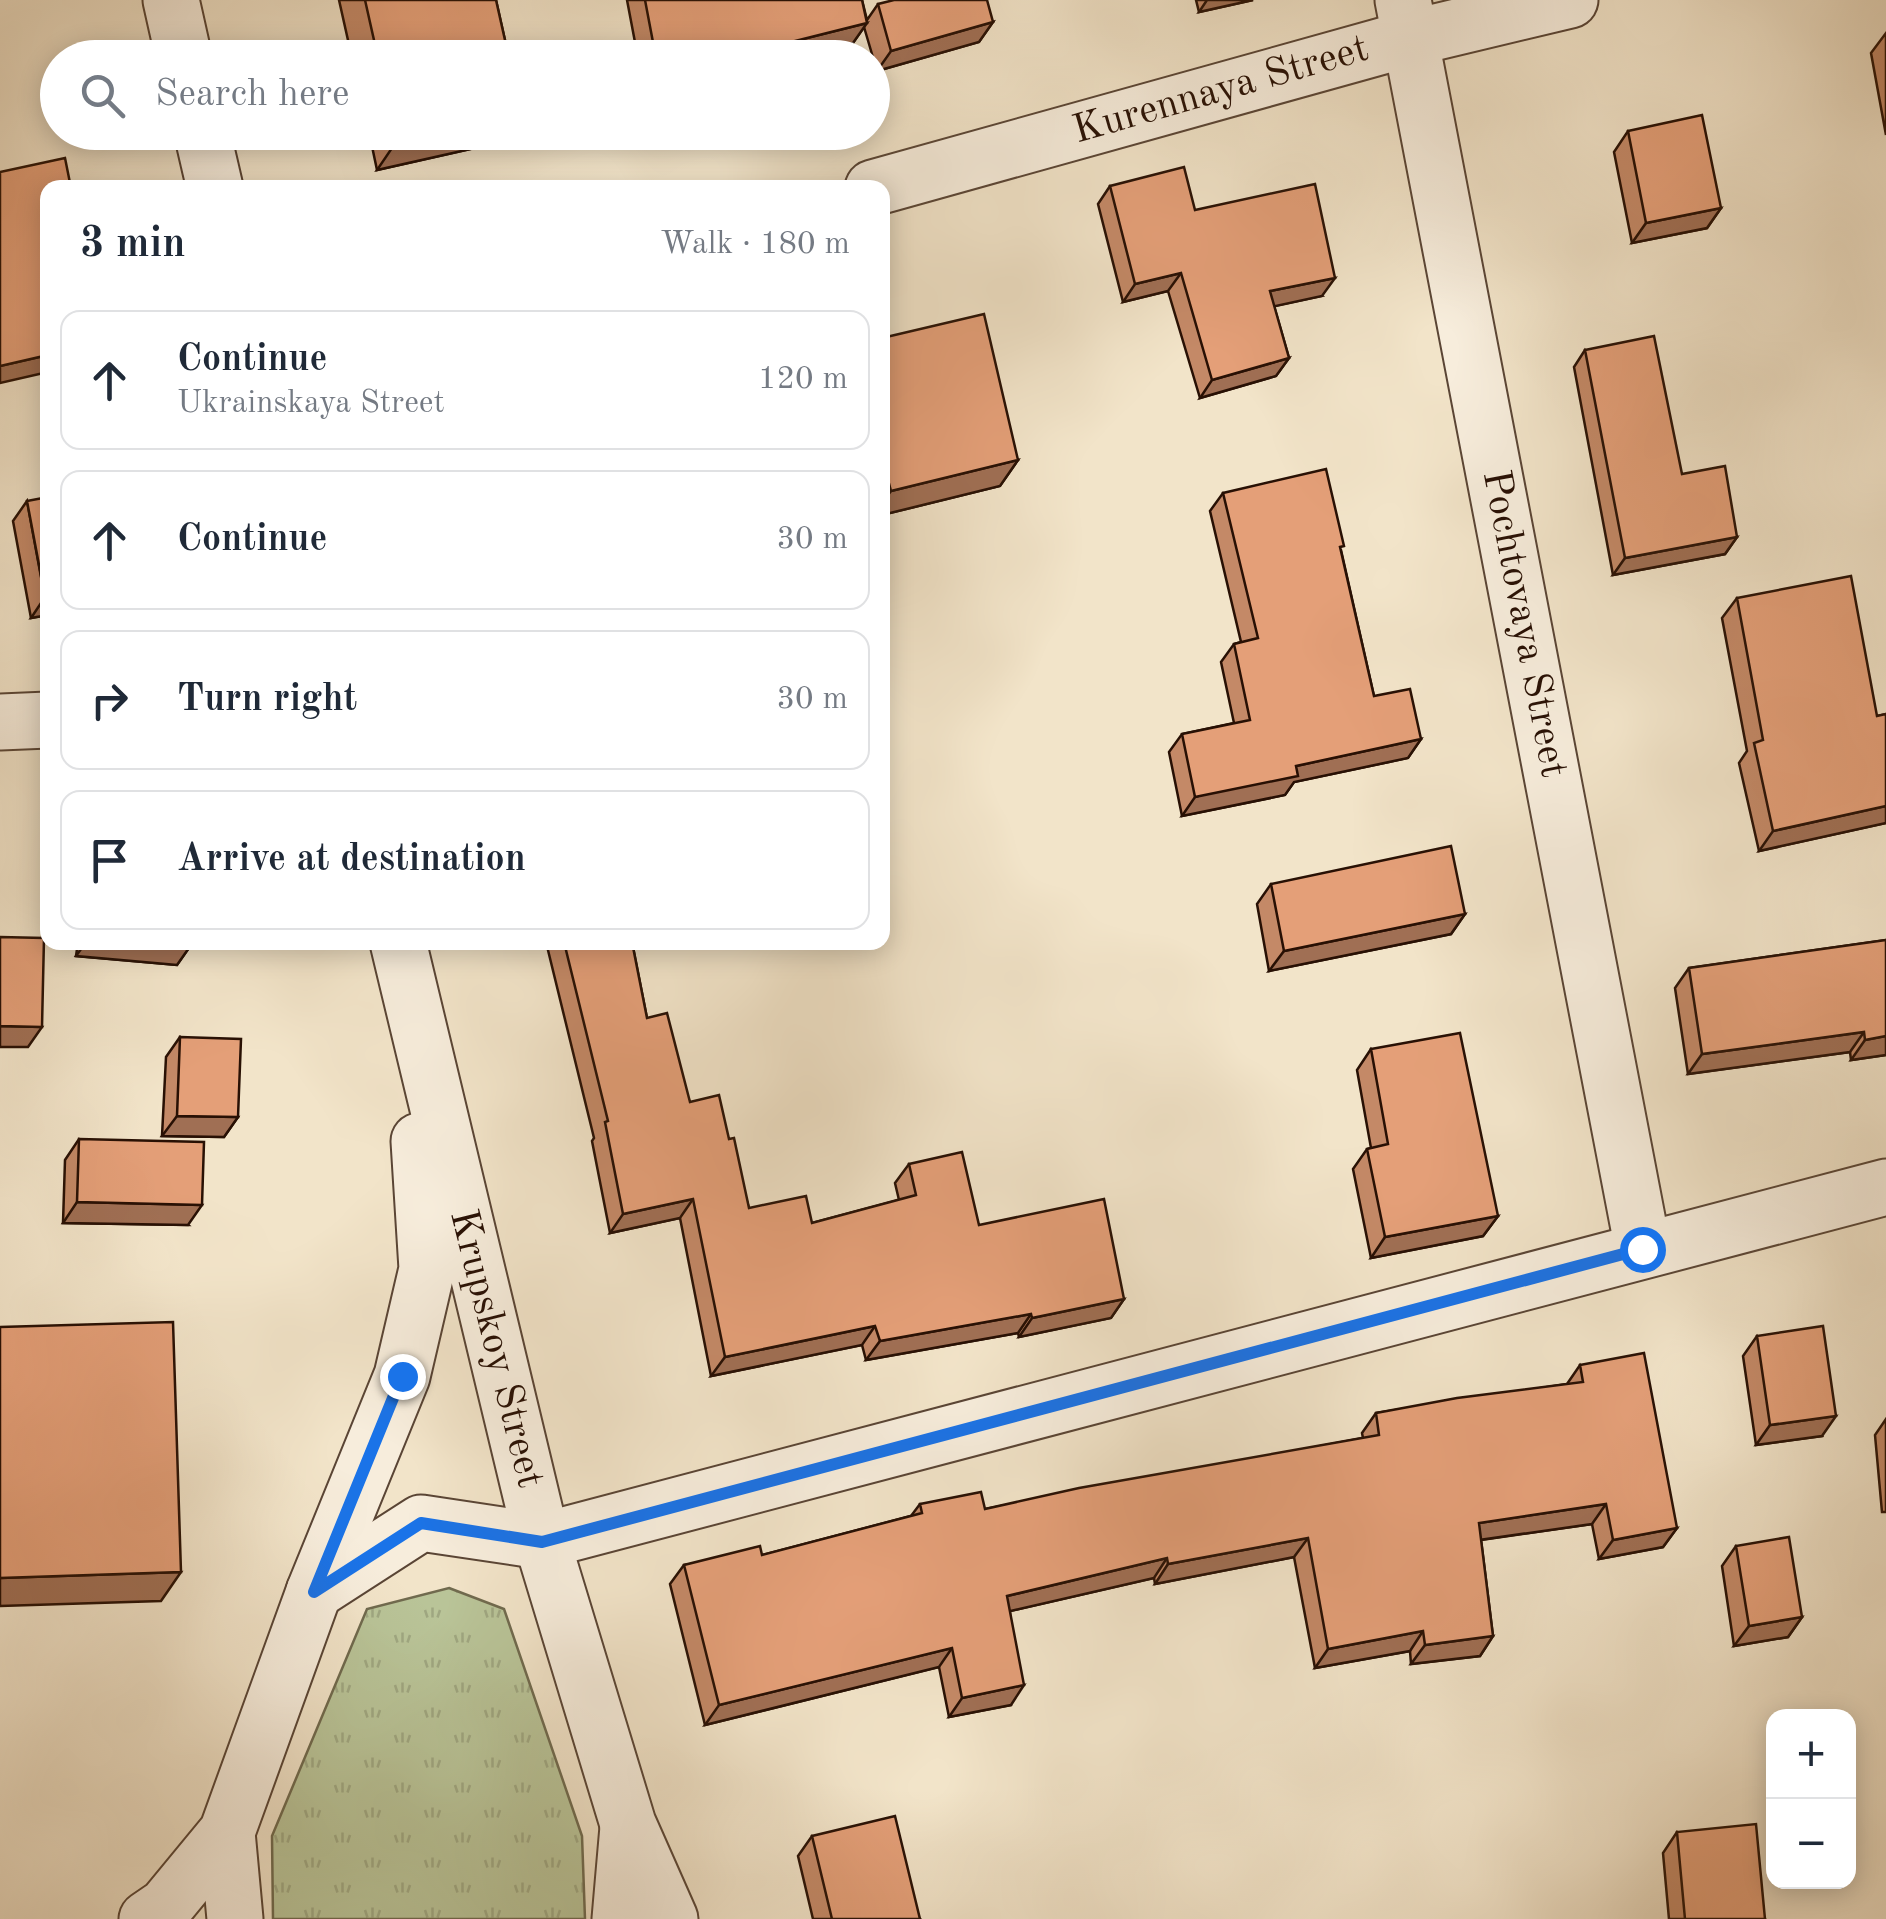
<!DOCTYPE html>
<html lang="en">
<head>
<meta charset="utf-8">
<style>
	body { margin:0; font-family:"Old Standard TT",serif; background:#f2f2f3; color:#1f2937 }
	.controls { position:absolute; right:30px; bottom:30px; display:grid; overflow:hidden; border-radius:20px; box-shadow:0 5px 25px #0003 }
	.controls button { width:90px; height:90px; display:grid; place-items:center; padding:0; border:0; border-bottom:2px solid #e0e1e3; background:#fff; color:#1f2937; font:50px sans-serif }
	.stop { position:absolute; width:30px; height:30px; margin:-22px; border:8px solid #1a73e8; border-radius:50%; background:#fff }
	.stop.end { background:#1a73e8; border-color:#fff; box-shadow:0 2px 10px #0008 }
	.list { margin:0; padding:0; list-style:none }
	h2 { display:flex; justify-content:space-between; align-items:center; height:130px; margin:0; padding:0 40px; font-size:42px }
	h2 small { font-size:32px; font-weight:400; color:#747a83 }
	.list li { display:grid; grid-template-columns:65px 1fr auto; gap:30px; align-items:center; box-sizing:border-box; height:140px; margin:0 20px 20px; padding:0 20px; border:2px solid #e0e1e3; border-radius:20px }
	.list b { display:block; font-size:38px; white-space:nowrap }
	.list p { margin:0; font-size:32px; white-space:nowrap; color:#747a83 }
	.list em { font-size:32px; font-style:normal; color:#747a83 }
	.icon { flex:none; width:55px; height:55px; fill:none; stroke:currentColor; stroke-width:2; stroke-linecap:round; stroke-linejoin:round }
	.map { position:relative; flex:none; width:1886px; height:1919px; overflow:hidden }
	.search { position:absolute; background:#fff; box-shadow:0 5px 25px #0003; left:40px; top:40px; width:850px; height:110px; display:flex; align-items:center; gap:25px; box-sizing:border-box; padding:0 35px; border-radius:55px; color:#747a83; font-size:38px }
	.panel { position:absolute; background:#fff; box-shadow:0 5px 25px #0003; left:40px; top:180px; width:850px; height:770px; border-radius:20px }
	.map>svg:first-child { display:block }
</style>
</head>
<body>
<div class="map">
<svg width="1886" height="1919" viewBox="0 0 1886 1919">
	<defs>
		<pattern id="grass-tufts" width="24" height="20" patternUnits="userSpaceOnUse" patternTransform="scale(2.5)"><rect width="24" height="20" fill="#b9c498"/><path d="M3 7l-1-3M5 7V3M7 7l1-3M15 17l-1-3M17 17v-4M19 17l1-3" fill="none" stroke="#9fa781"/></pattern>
	</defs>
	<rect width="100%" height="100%" fill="#f2e4c9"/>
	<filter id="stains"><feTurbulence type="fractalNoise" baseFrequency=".002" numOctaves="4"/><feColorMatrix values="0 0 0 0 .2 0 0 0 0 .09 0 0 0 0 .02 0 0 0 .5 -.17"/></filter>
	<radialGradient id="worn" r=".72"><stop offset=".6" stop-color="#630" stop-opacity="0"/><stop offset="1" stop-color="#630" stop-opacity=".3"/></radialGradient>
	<polygon fill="url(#grass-tufts)" stroke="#706a4e" stroke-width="2.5" points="449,1588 504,1609 582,1836 585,1919 273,1919 272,1836 367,1609"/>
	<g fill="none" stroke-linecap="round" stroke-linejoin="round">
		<g stroke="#5a4535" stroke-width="59">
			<g id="minor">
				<polyline points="1403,0 1643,1249"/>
				<polyline points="873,188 1411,38 1570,0"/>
				<polyline points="0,722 48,720"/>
				<polyline points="542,1541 1886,1187"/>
			</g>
		</g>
		<g stroke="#5a4535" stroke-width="59">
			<g id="tertiary">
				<polyline points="171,0 184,58"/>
				<polyline points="202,132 215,188"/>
				<polyline points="398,942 542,1541 628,1824 670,1919"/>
				<polyline points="314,1592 421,1523 542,1541"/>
				<polyline points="227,1832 235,1919"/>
				<polyline points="147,1919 166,1906 227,1832 314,1592 402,1376 427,1269 419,1141"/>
				<polyline points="620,1919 628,1827"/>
			</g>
		</g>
		<use href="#minor" stroke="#f7eddc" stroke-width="55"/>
		<use href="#tertiary" stroke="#f7eddc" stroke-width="55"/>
	</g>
	<g fill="#c48967" stroke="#281004" stroke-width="2.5">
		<polygon points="339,0 496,0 509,58 352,58"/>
		<polygon points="627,0 862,0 867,20 878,4 993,22 979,42 877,71 864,27 853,43 795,58 638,58"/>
		<polygon points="1196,0 1253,0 1199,12"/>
		<polygon points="1886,33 1886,135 1871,53"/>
		<polygon points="1628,131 1721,208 1707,228 1632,243 1614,152"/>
		<polygon points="369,132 509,132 502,142 377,170"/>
		<polygon points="1110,186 1195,210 1322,296 1274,306 1289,358 1276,376 1200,398 1168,291 1123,302 1098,204"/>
		<polygon points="882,338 1018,460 1000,486 882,515"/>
		<polygon points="1585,350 1682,474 1737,537 1725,554 1613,575 1574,367"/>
		<polygon points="1223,493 1341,550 1374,696 1421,739 1408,758 1294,782 1285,795 1182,816 1169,752 1182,734 1234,723 1221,662 1234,644 1241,642 1210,511"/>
		<polygon points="27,501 48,615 31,618 13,521"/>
		<polygon points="1737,598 1877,716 1886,714 1886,823 1759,851 1739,763 1747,751 1722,618"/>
		<polygon points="1271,884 1465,914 1451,934 1269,971 1257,904"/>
		<polygon points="1886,940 1886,1055 1851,1060 1850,1052 1688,1074 1675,988 1689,968"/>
		<polygon points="78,942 192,942 191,945 177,965 76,956"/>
		<polygon points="546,942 632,942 647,1018 690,1102 729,1139 749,1208 812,1223 899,1200 895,1183 909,1164 979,1225 1124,1299 1111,1318 1019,1337 1018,1333 866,1360 862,1345 711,1376 680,1218 610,1233 592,1141 594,1138"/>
		<polygon points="180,1037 238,1117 224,1137 162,1136 166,1057"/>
		<polygon points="1371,1049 1498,1216 1483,1236 1371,1258 1353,1169 1367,1149 1371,1148 1357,1070"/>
		<polygon points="79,1139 188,1225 63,1223 65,1160"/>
		<polygon points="1757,1336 1822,1436 1756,1445 1743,1356"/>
		<polygon points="1580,1365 1677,1528 1663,1547 1599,1559 1592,1524 1481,1540 1493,1636 1480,1656 1411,1664 1410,1651 1315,1668 1294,1557 1155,1584 1154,1578 1010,1611 1011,1705 949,1717 939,1667 705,1725 670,1584 684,1565 762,1555 911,1516 920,1504 985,1509 1363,1438 1362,1433 1376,1413 1567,1384"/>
		<polygon points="1886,1419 1886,1512 1882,1512 1875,1435"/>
		<polygon points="1736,1546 1802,1617 1788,1637 1734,1646 1722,1566"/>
		<polygon points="1677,1832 1765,1919 1669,1919 1663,1853"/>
		<polygon points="812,1836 920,1919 813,1919 798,1856"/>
	</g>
	<g fill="#a06f54" stroke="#281004" stroke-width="2.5">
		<polygon points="1207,0 1253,0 1199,12"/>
		<polygon points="993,22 979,42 877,71 891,51"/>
		<polygon points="867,23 853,43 795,58 744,58 747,53"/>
		<polygon points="439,132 509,132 502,142 377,170 396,142"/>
		<polygon points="1721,208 1707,228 1632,243 1646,223"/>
		<polygon points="1181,273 1168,291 1123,302 1135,284"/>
		<polygon points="1335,278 1322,296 1257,310 1270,291"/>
		<polygon points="48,355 48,372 0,383 0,366"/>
		<polygon points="1289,358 1276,376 1200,398 1212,380"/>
		<polygon points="1018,460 1000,486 882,515 882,503 891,491"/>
		<polygon points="1737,537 1725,554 1613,575 1625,558"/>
		<polygon points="45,597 48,597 48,615 31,618"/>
		<polygon points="1421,739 1408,758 1294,782 1285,795 1182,816 1195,797 1296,766"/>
		<polygon points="1886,806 1886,823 1759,851 1773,831"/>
		<polygon points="1465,914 1451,934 1269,971 1284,951"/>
		<polygon points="86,942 161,942 191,945 177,965 76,956"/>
		<polygon points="0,1026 42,1027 28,1047 0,1047"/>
		<polygon points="1864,1032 1850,1052 1688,1074 1702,1054"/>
		<polygon points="1886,1036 1886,1055 1851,1060 1865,1040"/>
		<polygon points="177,1116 238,1117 224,1137 162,1136"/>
		<polygon points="693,1199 680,1218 610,1233 623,1214"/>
		<polygon points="77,1202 202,1205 188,1225 63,1223"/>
		<polygon points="1498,1216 1483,1236 1371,1258 1385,1237"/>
		<polygon points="1124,1299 1111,1318 1019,1337 1032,1318"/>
		<polygon points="1031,1314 1018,1333 866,1360 880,1341"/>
		<polygon points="875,1326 862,1345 711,1376 725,1357"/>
		<polygon points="1836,1416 1822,1436 1756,1445 1770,1425"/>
		<polygon points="1606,1504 1592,1524 1465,1542 1479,1523"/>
		<polygon points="1677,1528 1663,1547 1599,1559 1613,1540"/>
		<polygon points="1308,1538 1294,1557 1155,1584 1168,1564"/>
		<polygon points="1167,1558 1154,1578 993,1615 1007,1596"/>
		<polygon points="181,1572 161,1601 0,1606 0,1578"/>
		<polygon points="1802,1617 1788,1637 1734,1646 1749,1626"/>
		<polygon points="1423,1631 1410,1651 1315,1668 1328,1649"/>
		<polygon points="1493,1636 1480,1656 1411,1664 1425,1645"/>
		<polygon points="952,1648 939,1667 705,1725 719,1705"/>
		<polygon points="1024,1685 1011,1705 949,1717 962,1698"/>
	</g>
	<g fill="#e49f78" stroke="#281004" stroke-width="2.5">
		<polygon points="365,0 496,0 509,58 378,58"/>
		<polygon points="645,0 862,0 867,23 747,53 748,58 656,58"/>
		<polygon points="894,0 987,0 993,22 891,51 878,4"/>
		<polygon points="1702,115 1721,208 1646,223 1628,131"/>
		<polygon points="394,132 439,132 396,142"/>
		<polygon points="65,158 71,188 48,188 48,355 0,366 0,172"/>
		<polygon points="1184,167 1195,210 1315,184 1335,278 1270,291 1289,358 1212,380 1181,273 1135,284 1110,186"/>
		<polygon points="984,314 1018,460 891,491 882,457 882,338"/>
		<polygon points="1654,336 1682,474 1725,466 1737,537 1625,558 1585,350"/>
		<polygon points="1326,469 1344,546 1340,547 1374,696 1410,689 1421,739 1296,766 1298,776 1195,797 1182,734 1250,720 1234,644 1258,638 1223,493"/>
		<polygon points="48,497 48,597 45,597 27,501"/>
		<polygon points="1851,576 1877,716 1886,714 1886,806 1773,831 1754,743 1763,740 1737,598"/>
		<polygon points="1451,846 1465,914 1284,951 1271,884"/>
		<polygon points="0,937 44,938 42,1027 0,1026"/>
		<polygon points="1886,940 1886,1036 1865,1040 1864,1032 1702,1054 1689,968"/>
		<polygon points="161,942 192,942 191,945"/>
		<polygon points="564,942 632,942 647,1018 667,1013 690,1102 719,1095 729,1139 734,1138 749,1208 806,1196 812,1223 916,1195 909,1164 962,1152 979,1225 1104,1199 1124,1299 1032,1318 1031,1314 880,1341 875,1326 725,1357 693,1199 623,1214 605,1122 608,1121"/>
		<polygon points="1460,1033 1498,1216 1385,1237 1367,1149 1388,1144 1371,1049"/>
		<polygon points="180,1037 241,1039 238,1117 177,1116"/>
		<polygon points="79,1139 204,1142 202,1205 77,1202"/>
		<polygon points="173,1322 181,1572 0,1578 0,1327"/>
		<polygon points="1823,1326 1836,1416 1770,1425 1757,1336"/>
		<polygon points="1644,1353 1677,1528 1613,1540 1606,1504 1479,1523 1493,1636 1425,1645 1423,1631 1328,1649 1308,1538 1168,1564 1167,1558 1007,1596 1024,1685 962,1698 952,1648 719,1705 684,1565 760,1546 762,1555 922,1513 920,1504 981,1492 985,1509 1079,1488 1379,1435 1376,1413 1457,1398 1583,1382 1580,1365"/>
		<polygon points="1789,1537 1802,1617 1749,1626 1736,1546"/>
		<polygon points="895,1816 920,1919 832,1919 812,1836"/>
		<polygon points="1756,1824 1765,1919 1685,1919 1677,1832"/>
	</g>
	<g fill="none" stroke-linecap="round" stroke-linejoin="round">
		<polyline stroke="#1a73e8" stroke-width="12" points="402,1376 314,1592 421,1523 542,1542 1642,1249"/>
	</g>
	<g text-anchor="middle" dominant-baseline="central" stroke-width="8" stroke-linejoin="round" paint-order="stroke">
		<g font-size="40" fill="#281004" stroke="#f7eddc">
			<text transform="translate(1221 91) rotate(-16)">Kurennaya Street</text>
			<text transform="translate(1523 624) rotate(79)">Pochtovaya Street</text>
			<text transform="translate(495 1349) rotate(76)">Krupskoy Street</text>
		</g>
	</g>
	<rect width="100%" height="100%" filter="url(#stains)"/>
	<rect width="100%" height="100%" fill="url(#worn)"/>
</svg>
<div class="controls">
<button>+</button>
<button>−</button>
</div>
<div class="stop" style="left:1642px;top:1249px"></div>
<div class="stop end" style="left:402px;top:1376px"></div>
<div class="search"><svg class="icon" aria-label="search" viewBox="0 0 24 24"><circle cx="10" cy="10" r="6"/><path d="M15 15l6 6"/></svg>Search here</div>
<section class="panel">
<h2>3 min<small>Walk · 180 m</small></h2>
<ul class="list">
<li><svg class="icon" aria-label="ahead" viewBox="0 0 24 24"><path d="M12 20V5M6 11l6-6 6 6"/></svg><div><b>Continue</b><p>Ukrainskaya Street</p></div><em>120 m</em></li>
<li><svg class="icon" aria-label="ahead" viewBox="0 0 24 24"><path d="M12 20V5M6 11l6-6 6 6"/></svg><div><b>Continue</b></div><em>30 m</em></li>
<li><svg class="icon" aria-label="right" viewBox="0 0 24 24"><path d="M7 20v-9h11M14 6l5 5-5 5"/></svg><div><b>Turn right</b></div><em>30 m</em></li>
<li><svg class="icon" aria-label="arrive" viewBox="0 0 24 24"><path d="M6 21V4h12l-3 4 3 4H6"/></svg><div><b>Arrive at destination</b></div></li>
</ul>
</section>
</div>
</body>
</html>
